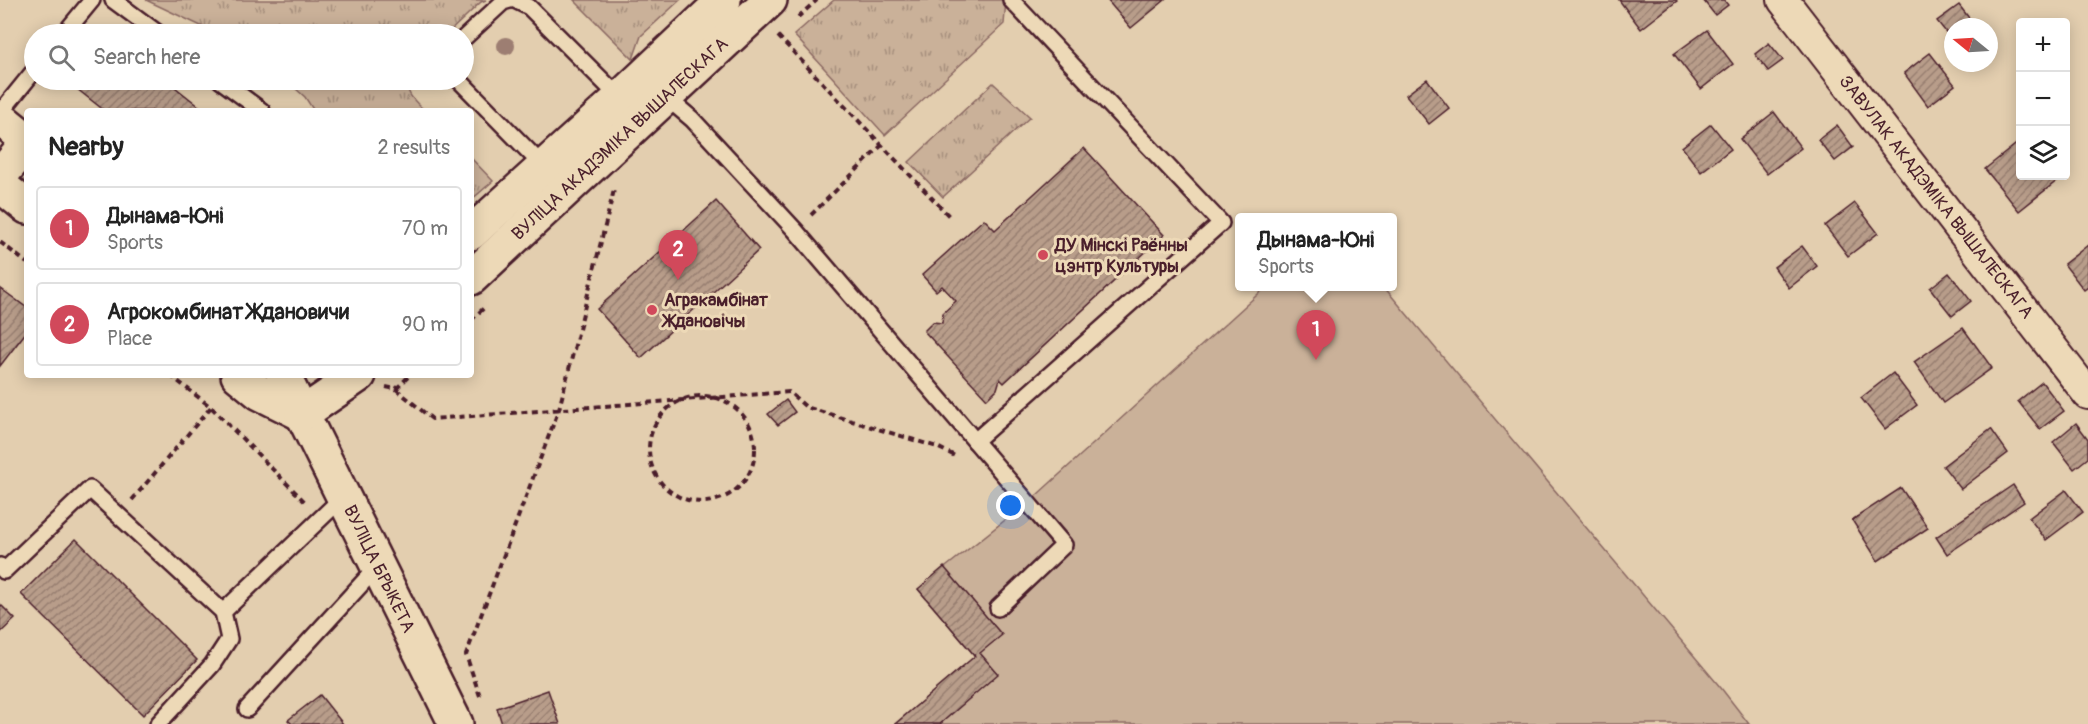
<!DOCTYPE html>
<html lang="en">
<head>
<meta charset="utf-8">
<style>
	body { margin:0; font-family:Pangolin,sans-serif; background:#f6f6f6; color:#222 }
	.controls { position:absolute; right:18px; top:18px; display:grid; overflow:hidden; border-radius:6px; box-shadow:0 3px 15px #0003 }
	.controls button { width:54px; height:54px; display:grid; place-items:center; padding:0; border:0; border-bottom:2px solid #e0e0e0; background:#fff; color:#222; font:30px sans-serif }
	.compass { position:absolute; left:1944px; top:18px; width:54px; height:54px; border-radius:50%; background:#fff; box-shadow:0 3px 15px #0003; rotate:288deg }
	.you { position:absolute; left:1011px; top:506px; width:21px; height:21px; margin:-15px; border:4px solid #fff; border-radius:50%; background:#1a73e8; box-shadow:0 0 0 9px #1a73e833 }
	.badge { display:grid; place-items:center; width:39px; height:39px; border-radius:50%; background:#d1495b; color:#fff; font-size:20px; font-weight:700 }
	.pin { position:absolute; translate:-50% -50px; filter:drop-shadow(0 2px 3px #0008) }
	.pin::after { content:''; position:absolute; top:32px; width:21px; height:18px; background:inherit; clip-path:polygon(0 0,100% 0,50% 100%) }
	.popup { position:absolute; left:1235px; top:213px; width:162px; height:78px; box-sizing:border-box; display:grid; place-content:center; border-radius:6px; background:#fff; filter:drop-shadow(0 2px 4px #0005); font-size:20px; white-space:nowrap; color:#767676 }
	.popup b { font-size:22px; color:#222 }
	.popup::after { content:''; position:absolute; left:50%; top:100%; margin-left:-12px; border:12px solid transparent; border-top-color:#fff }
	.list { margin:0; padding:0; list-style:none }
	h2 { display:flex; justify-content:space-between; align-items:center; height:78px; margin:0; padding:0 24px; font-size:26px }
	h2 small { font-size:20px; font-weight:400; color:#767676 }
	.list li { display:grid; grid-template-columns:39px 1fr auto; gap:18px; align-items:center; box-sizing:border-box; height:84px; margin:0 12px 12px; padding:0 12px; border:2px solid #e0e0e0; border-radius:6px }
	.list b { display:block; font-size:22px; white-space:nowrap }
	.list p { margin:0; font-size:20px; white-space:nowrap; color:#767676 }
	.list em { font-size:20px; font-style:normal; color:#767676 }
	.icon { flex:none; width:33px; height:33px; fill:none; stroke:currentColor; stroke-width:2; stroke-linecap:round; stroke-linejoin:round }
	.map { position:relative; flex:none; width:2088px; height:724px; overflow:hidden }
	.search { position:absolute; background:#fff; box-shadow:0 3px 15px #0003; left:24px; top:24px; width:450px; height:66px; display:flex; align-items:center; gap:15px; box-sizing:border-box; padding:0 21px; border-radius:33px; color:#767676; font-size:22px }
	.panel { position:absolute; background:#fff; box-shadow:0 3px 15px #0003; left:24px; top:108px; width:450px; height:270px; border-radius:6px }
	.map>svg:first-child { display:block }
</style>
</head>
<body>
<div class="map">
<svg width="2088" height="724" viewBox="0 0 2088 724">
	<defs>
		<pattern id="grass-tufts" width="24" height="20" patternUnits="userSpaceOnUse" patternTransform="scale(1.5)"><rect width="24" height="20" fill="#cab199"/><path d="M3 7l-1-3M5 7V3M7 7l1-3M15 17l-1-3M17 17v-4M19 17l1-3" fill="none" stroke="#a68f7d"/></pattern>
		<pattern id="building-hatch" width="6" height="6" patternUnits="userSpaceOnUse" patternTransform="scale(1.5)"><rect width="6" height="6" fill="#b89d8a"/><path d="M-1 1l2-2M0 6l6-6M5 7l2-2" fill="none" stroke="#987f71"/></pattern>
	</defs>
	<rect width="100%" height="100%" fill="#e3ceaf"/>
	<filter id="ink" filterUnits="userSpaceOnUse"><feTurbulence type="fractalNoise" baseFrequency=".0167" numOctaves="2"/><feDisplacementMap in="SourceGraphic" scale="12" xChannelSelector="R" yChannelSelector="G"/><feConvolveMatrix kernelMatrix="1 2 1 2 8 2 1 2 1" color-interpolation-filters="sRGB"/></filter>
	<g filter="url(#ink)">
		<g fill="url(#grass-tufts)" stroke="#8a6862" stroke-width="1.5">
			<polygon points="146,0 486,0 481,2 447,34 218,34"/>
			<polygon points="574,0 680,0 641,36 633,59"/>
			<polygon points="834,0 1006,0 1004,24 885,135 794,35"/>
			<path d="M286 80H408C404 93 416 102 425 111H314L305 97Z"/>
			<polygon points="993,83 1030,117 943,197 909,162"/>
			<polygon points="471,158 493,181 471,200"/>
		</g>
		<polygon fill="#cab199" stroke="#8a6862" stroke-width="1.5" points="1267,286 1384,287 1721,688 1749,724 895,724 975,656 918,589 1038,494"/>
		<g fill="url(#building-hatch)" stroke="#4a1f2b" stroke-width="1.5">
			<polygon points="1107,0 1165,0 1131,28"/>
			<polygon points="1619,0 1676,0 1677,1 1641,29"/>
			<polygon points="1703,0 1724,0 1728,5 1715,15"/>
			<polygon points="1959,5 1976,27 1953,27 1953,41 1937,21"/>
			<polygon points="1707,30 1733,64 1701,89 1674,54"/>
			<polygon points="1769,43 1783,60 1768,71 1755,54"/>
			<polygon points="1930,53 1955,85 1928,106 1904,73"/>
			<polygon points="1427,79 1449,108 1429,124 1406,95"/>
			<polygon points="77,80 166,80 205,111 105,111 72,85"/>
			<polygon points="1774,112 1801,148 1767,174 1740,139"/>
			<polygon points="1711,124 1731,149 1701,172 1682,147"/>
			<polygon points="1837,125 1853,147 1835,161 1818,140"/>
			<polygon points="2020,141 2020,176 2063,176 2019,211 1985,169"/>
			<polygon points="1084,148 1164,235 1004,383 1000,379 997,389 987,399 924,331 933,322 942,323 943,313 956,301 942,286 936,291 922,275 984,219 995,230"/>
			<polygon points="716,201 759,250 641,358 597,309"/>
			<polygon points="1855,203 1878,233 1848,256 1825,226"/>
			<polygon points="2088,245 2088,287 2084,290 2064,264"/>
			<polygon points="1802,246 1817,266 1789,288 1774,267"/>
			<polygon points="1949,273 1971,301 1952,316 1930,288"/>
			<polygon points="0,288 27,308 27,331 0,366"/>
			<polygon points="1963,328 1992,368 1943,403 1914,362"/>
			<polygon points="1893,373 1917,405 1885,429 1861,398"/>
			<polygon points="2042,382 2064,411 2040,429 2018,401"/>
			<polygon points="786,400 795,412 778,425 768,414"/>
			<polygon points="2076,423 2088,439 2088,458 2074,469 2053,442"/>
			<polygon points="1991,429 2008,453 1961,489 1943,466"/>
			<polygon points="2013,485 2024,502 1947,554 1936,537"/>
			<polygon points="1901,488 1928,528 1878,561 1852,520"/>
			<polygon points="2066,490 2083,512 2046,540 2029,518"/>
			<polygon points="76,539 197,660 143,715 21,594"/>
			<polygon points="944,567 1002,635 980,653 998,674 940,724 895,724 975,656 918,589"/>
			<polygon points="0,604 15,619 0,633"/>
			<polygon points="548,690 560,724 502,724 497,708"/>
			<polygon points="320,695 343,724 292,724 288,720"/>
		</g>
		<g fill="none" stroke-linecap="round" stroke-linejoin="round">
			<g stroke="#4a1f2b" stroke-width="20">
				<g id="lane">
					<polyline points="113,0 159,34"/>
					<polyline points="515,0 529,7 622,100"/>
					<polyline points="64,34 92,0"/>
					<polyline points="464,38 503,2 510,0"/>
					<polyline points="220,80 262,111"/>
					<polyline points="459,80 547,170"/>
					<polyline points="666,97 692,119 795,230 1064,545 998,608"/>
					<polyline points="0,113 34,71"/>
					<polyline points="975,441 1221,223 1011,0"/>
					<polyline points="0,566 4,571 90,489 223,612 229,639 212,665 158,724"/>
					<polyline points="223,612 343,497"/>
					<polyline points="247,709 378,566"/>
				</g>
			</g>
			<g stroke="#4a1f2b" stroke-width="34">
				<polyline id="street" points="1783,0 2088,394"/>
			</g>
			<g stroke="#4a1f2b" stroke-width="38">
				<g id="secondary">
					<polyline points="0,118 27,140"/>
					<polyline points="0,176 27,144"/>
					<polyline points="0,185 27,207"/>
					<polyline points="471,233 620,98 724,0"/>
					<polyline points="471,278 770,0"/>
					<polyline points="238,375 260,393 302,414"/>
					<polyline points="283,375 456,724"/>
					<polyline points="302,414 359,375"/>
				</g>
			</g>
			<g stroke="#4a1f2b" stroke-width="4" stroke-dasharray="6 4.5" stroke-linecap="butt">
				<polyline points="798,17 817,0"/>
				<polyline points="778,36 949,216"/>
				<polyline points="811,215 881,146"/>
				<polyline points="0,242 27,263"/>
				<polyline points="471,320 484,308"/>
				<polyline points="170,375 211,407 305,502"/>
				<polyline points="386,387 396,389 410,375"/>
				<polyline points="396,389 432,419 789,392 806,407 937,447 957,457"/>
				<circle cx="702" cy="449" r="53"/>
				<polyline points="132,500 211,407"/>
				<polyline points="480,696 466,655 559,409 614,190"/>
			</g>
			<use href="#lane" stroke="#edd9b7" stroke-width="15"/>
			<use href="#street" stroke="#edd9b7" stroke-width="30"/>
			<use href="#secondary" stroke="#edd9b7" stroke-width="33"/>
		</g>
		<circle fill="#9d7e72" cx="506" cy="46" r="9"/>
	</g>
	<g fill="#d1495b" stroke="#edd9b7" stroke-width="2">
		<circle cx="1043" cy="255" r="6"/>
		<circle cx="652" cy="310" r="6"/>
	</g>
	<g text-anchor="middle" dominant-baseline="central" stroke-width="6" stroke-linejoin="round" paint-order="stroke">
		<g font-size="18" fill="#4a1f2b" stroke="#edd9b7">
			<text transform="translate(620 139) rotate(-43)">ВУЛІЦА АКАДЭМІКА ВЫШАЛЕСКАГА</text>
			<text transform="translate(1936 197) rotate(52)">ЗАВУЛАК АКАДЭМІКА ВЫШАЛЕСКАГА</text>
			<text transform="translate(379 569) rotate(64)">ВУЛІЦА БРЫКЕТА</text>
		</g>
		<g font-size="18" font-weight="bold" fill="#4a1f2b" stroke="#edd9b7" text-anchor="start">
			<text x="1055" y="245">ДУ Мінскі Раённы<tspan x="1055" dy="21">цэнтр Культуры</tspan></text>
			<text x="664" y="300">Агракамбінат<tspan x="664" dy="21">Ждановічы</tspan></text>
		</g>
	</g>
</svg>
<div class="controls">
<button>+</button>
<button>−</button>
<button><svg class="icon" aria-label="layers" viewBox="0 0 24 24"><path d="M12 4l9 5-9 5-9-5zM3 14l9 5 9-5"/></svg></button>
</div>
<svg class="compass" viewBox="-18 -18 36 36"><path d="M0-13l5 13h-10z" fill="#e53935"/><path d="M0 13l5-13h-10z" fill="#767676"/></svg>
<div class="you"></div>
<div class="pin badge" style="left:1316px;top:360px">1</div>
<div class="popup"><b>Дынама-Юні</b>Sports</div>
<div class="pin badge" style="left:678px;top:280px">2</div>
<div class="search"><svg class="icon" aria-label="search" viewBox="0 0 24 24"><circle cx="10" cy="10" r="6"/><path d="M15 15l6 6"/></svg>Search here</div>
<section class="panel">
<h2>Nearby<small>2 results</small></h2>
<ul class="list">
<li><span class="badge">1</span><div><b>Дынама-Юні</b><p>Sports</p></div><em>70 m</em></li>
<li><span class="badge">2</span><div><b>Агрокомбинат Ждановичи</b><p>Place</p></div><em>90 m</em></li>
</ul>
</section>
</div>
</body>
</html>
